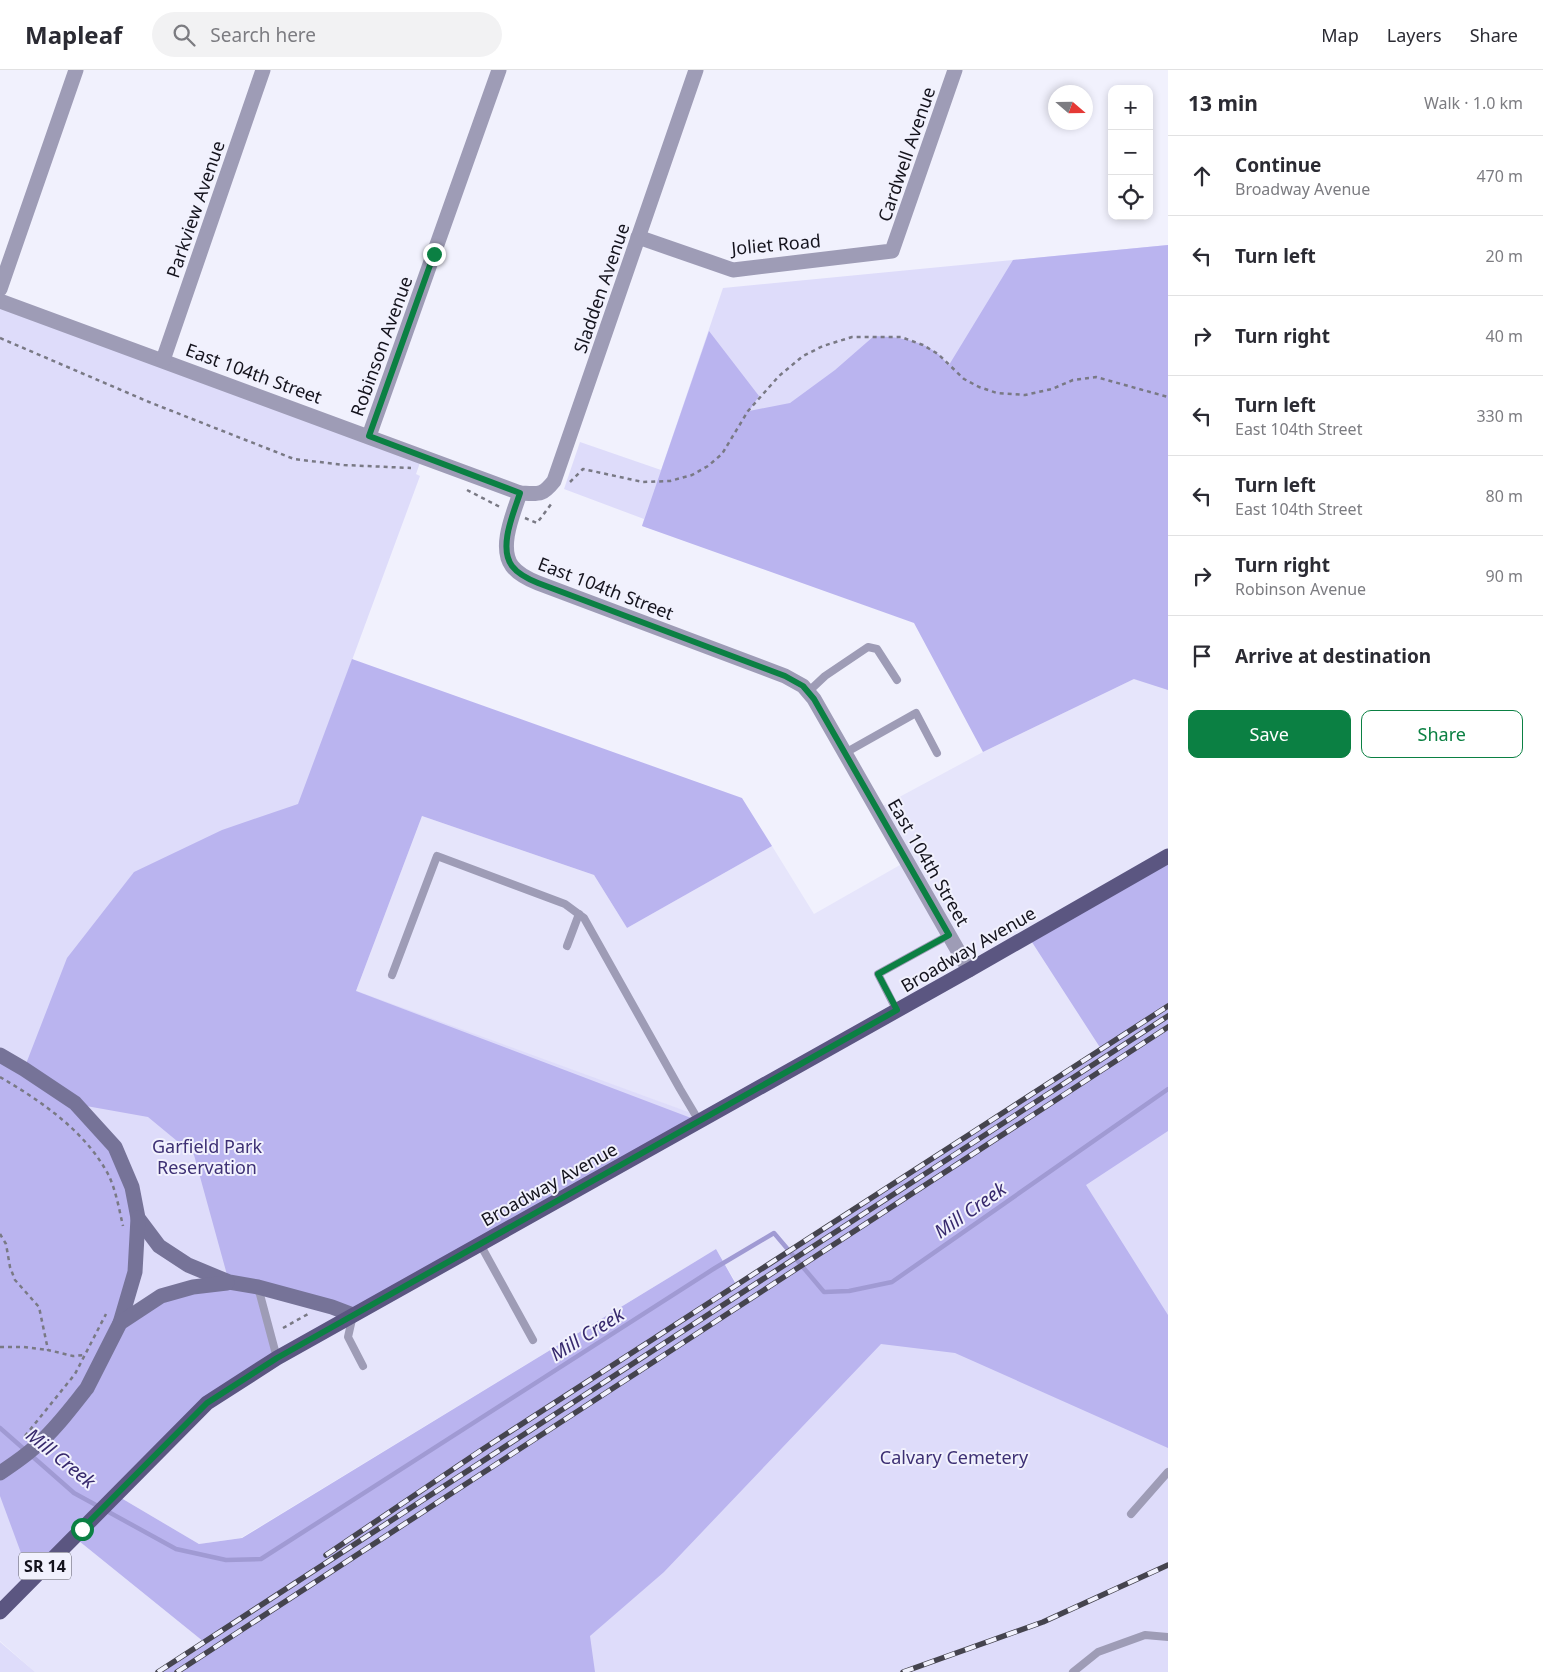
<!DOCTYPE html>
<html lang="en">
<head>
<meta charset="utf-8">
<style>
	body { margin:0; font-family:"Noto Sans",sans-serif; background:#f2f2f3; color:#2b2b33 }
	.controls { position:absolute; right:15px; top:15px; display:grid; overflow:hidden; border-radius:10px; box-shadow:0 2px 8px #0003 }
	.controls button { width:45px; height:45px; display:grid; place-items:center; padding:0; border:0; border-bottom:1px solid #e1e1e2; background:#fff; color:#2b2b33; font:25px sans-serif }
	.compass { position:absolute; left:1048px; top:15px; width:45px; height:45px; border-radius:50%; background:#fff; box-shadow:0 2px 8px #0003; rotate:110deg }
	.stop { position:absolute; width:15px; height:15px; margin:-11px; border:4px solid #0b8043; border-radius:50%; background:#fff }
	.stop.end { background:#0b8043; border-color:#fff; box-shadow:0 1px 5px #0008 }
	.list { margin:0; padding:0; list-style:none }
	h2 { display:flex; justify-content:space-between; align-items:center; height:65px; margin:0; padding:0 20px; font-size:21px }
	h2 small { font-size:16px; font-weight:400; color:#7c7c81 }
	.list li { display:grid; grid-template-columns:32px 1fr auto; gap:15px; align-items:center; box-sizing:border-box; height:80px; padding:0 20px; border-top:1px solid #e1e1e2 }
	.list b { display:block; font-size:19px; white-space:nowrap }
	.list p { margin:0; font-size:16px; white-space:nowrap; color:#7c7c81 }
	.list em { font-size:16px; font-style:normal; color:#7c7c81 }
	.actions { display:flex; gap:10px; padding:15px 20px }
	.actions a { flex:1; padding:11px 0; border:1px solid #0b8043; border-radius:10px; text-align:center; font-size:18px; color:#0b8043 }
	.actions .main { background:#0b8043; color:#fff }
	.icon { flex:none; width:28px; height:28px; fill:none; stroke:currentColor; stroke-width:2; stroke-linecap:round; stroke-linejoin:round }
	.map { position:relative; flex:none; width:1168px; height:1602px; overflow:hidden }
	header { display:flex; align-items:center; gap:30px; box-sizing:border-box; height:70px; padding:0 25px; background:#fff; border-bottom:1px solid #e1e1e2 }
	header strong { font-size:24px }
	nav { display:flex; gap:28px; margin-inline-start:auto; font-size:18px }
	.search { width:350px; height:45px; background:#f2f2f3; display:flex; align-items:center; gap:12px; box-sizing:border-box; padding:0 18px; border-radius:28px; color:#7c7c81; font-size:19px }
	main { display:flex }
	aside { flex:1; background:#fff }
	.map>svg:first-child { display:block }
</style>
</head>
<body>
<header>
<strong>Mapleaf</strong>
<div class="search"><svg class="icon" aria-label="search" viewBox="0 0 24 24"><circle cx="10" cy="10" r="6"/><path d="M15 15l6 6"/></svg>Search here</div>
<nav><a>Map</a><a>Layers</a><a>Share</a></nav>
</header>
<main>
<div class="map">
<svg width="1168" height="1602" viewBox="0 0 1168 1602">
	<rect width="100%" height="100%" fill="#f1f1fd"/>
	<g fill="#e6e5fb">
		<polygon points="1134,609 1168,620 1168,946 742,1223 716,1179 241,1468 199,1474 116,1425 207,1333 701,1047 356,921 422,746 594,805 627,858 772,776 814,844 907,791 877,739 983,682"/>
		<polygon points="74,1467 204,1572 158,1602 35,1602 0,1571 0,1545"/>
	</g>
	<g fill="#dedcfa">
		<polygon points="1168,175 1168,620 642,456 644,449 564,419 580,372 661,400 723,218"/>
		<polygon points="0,231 422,387 416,404 420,406 245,880 702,1047 224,1315 0,1546"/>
		<polygon points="1168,989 1168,1602 246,1602"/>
		<polygon points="0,1572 35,1602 0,1602"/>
	</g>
	<g fill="#bab4ef" fill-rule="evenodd">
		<path d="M1168 175V620L1134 609 983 682 914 553 642 456 709 261 759 326 749 341 790 333 835 300 874 266C896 267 919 269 938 284 942 287 945 292 949 295L1013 190Z"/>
		<path d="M352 589 742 728 772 776 627 858 594 805 422 746 356 921 699 1051 353 1245 258 1217 277 1288 207 1333 116 1425 199 1474 242 1468 716 1179 737 1216 1101 979 1028 866 1168 786V1061L1086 1115 1168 1245V1378L955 1283 881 1274 664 1502 590 1566 595 1602H158L204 1572 74 1467 31 1510 0 1426V985L24 999 67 888 134 802 222 760 298 734ZM75 1034 148 1047 194 1085 229 1212 161 1226 120 1252 138 1148 115 1077Z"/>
	</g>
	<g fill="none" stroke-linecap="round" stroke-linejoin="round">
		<polyline stroke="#a09ad3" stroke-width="4.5" points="0,1358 74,1423 176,1479 226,1490 261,1489 715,1198 774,1163 824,1222 849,1221 892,1212 1168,1019"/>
		<g stroke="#797984" stroke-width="2.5" stroke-dasharray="4 4" stroke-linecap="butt">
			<polyline points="0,268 149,332 294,389 344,395 411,398"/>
			<polyline points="570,412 583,399 643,412 670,411 692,405 708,396 722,384 748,341 779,306 803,286 823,276 852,267 901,267 923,275 938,284 964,309 979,317 997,323 1025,325 1052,319 1073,310 1096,307 1168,327"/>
			<polyline points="467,420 500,437"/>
			<polyline points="525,448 537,453 552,433"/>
			<path d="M0 1007C41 1031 85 1061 108 1104 116 1120 119 1139 123 1156"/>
			<polyline points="0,1164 6,1174 10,1197 15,1210 39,1237 48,1280 73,1286 85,1285"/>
			<polyline points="283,1258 308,1244"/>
			<polyline points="0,1277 24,1277 48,1280"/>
			<polyline points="25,1366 75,1304 106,1244"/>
		</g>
		<g stroke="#9e9cb6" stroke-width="8">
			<polyline points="808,622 825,606 868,577 877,579 897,610"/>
			<polyline points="845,683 916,643 937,683"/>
			<polyline points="567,876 579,844"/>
			<polyline points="392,905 437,786 565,834 584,848 680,1019 699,1051"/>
			<polyline points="897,941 878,904 949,865"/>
			<polyline points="480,1174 533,1270"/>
			<polyline points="258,1217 277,1288"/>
			<polyline points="353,1245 348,1267 363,1296"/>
			<polyline points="1131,1444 1168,1402"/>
			<polyline points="1073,1602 1098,1582 1145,1565 1168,1567"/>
		</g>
		<g stroke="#9e9cb6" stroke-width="15">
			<polyline points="638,167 733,200 892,181 955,0"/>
			<polyline points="0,219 76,0"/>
			<path d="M0 231 520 423C539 424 542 426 554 411L696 0"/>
			<polyline points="163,290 263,0"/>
			<polyline points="369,366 499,0"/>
			<path d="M520 423C514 442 498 477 512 496 518 504 528 509 538 513L785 606 803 616 814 629 969 900"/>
		</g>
		<g stroke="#767398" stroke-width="15">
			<polyline points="0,985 24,999 75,1033 115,1077 132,1117 138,1148 159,1176 188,1195 229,1212 258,1217 332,1237 353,1245"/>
			<polyline points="120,1253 135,1202 138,1148"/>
			<path d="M0 1403C12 1395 24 1387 35 1377 55 1360 71 1338 87 1318L120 1253 161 1226 193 1217 227 1213"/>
		</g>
		<polyline stroke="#5b5681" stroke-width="15" points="0,1542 207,1333 277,1288 969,900 1168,786"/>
		<g stroke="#45444e" stroke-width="5.5">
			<g id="rail">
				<polyline points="326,1485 480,1381 1168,936"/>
				<polyline points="158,1602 1168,946"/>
				<polyline points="177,1602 1168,957"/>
				<polyline points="903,1602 1043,1552 1168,1495"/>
			</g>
		</g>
		<use href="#rail" stroke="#f1f1fd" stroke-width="4" stroke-dasharray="11" stroke-linecap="butt"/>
	</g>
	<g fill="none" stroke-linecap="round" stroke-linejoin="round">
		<path stroke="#0b8043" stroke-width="6" d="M82 1459 207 1333 277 1288 897 940 878 904 949 865 814 629 803 616 785 606 538 513C528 509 518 504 512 496 498 477 514 442 520 423L369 366 434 184"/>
	</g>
	<g text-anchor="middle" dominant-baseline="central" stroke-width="4" stroke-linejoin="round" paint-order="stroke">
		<rect fill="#f1f1fd" stroke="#565660" stroke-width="1" x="19" y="1482.5" width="52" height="27" rx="4"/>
		<g font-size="16" font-weight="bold" fill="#14131d">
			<text x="45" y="1496">SR 14</text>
		</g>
		<g font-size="18" fill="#14131d" stroke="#f1f1fd">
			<text transform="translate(906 84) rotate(-71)">Cardwell Avenue</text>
			<text transform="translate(195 139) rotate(-71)">Parkview Avenue</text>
			<text transform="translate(776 174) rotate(-5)">Joliet Road</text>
			<text transform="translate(601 218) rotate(-71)">Sladden Avenue</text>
			<text transform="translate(381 276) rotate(-70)">Robinson Avenue</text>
			<text transform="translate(254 303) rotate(20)">East 104th Street</text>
			<text transform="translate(606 518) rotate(21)">East 104th Street</text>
			<text transform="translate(929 792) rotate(60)">East 104th Street</text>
			<text transform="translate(968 879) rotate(-30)">Broadway Avenue</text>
			<text transform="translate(549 1114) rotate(-29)">Broadway Avenue</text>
		</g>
		<g font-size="18" fill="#3d3074" stroke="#f1f1fd">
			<text x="207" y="1076">Garfield Park<tspan x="207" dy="21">Reservation</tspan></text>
			<text x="954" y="1387">Calvary Cemetery</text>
		</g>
		<g font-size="19" font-style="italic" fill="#37296d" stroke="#f1f1fd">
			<text transform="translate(970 1140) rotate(-35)">Mill Creek</text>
			<text transform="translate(587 1264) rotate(-32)">Mill Creek</text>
			<text transform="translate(61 1388) rotate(39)">Mill Creek</text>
		</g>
	</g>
</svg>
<div class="controls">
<button>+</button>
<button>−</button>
<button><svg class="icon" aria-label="locate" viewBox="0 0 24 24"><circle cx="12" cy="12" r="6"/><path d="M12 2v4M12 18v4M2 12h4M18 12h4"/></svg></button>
</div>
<svg class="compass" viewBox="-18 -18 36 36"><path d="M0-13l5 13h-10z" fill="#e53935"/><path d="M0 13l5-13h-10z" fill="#7c7c81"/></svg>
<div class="stop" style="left:82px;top:1459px"></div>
<div class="stop end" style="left:434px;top:184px"></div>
</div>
<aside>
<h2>13 min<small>Walk · 1.0 km</small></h2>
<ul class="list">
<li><svg class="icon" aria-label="ahead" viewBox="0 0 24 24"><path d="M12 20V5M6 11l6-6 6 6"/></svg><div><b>Continue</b><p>Broadway Avenue</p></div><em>470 m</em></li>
<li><svg class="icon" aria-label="left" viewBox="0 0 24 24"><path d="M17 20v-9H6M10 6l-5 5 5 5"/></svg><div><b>Turn left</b></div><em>20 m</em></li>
<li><svg class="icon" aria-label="right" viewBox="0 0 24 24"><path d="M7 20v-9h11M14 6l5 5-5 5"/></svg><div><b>Turn right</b></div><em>40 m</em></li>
<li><svg class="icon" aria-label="left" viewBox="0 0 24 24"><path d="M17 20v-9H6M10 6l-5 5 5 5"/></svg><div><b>Turn left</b><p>East 104th Street</p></div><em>330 m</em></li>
<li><svg class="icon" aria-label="left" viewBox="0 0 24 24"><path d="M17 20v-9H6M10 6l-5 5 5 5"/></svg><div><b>Turn left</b><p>East 104th Street</p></div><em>80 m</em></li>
<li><svg class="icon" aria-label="right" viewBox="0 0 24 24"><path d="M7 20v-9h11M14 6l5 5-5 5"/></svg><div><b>Turn right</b><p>Robinson Avenue</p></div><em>90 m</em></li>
<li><svg class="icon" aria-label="arrive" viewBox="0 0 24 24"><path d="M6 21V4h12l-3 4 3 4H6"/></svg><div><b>Arrive at destination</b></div></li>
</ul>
<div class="actions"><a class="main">Save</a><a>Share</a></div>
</aside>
</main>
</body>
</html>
